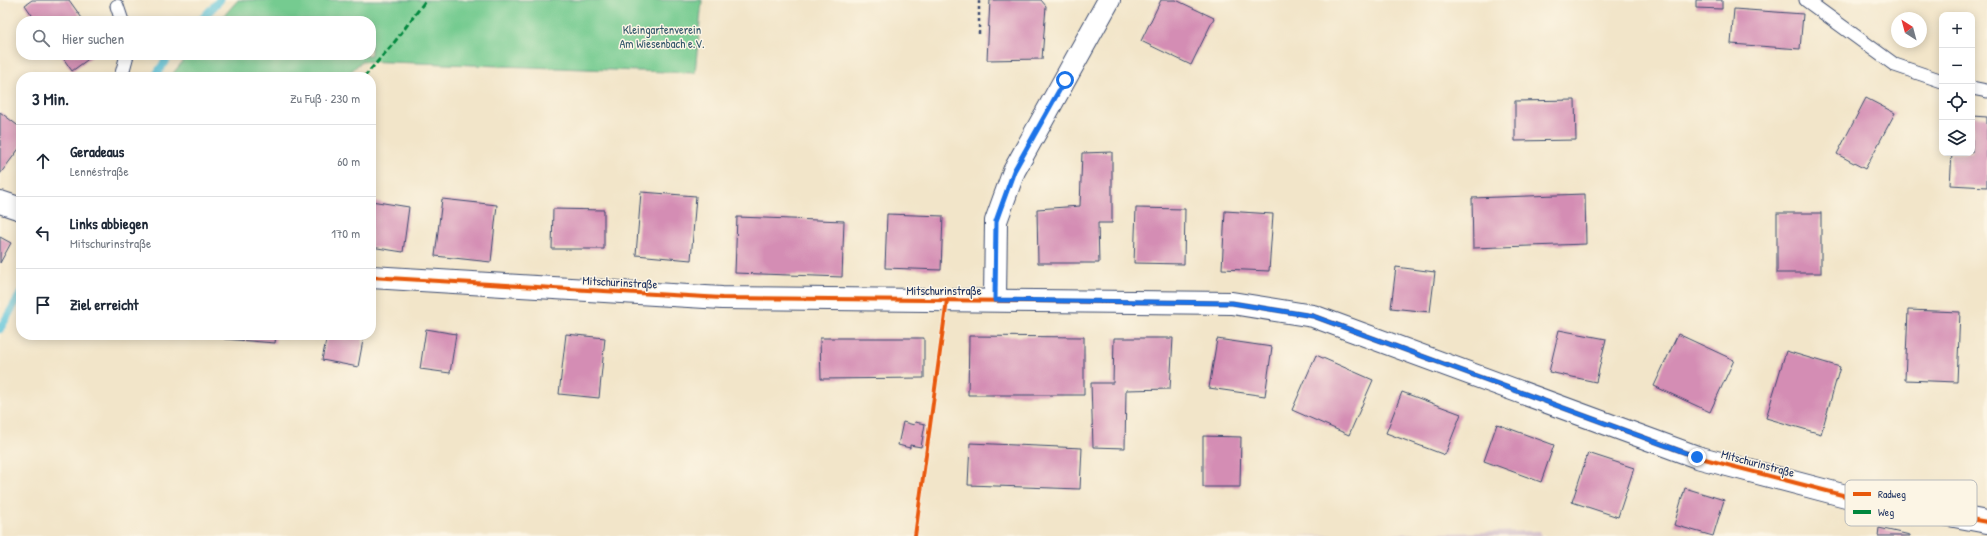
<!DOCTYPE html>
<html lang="de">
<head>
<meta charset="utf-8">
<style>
	body { margin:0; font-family:"Patrick Hand",sans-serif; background:#f6f6f7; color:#1f2937 }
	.controls { position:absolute; right:12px; top:12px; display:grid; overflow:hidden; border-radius:8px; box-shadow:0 2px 10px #0003 }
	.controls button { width:36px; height:36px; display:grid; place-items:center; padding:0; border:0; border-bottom:1px solid #e0e1e3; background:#fff; color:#1f2937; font:20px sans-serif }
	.compass { position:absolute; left:1891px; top:12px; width:36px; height:36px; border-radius:50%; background:#fff; box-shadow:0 2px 10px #0003; rotate:324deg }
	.stop { position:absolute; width:12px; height:12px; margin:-9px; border:3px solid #1a73e8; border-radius:50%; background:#fff }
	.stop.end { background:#1a73e8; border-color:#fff; box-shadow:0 1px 4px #0008 }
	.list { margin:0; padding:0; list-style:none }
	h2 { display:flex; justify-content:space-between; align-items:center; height:52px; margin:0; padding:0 16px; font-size:17px }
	h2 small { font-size:13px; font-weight:400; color:#747a83 }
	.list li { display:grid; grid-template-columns:26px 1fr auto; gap:12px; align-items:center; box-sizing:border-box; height:72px; padding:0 16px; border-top:1px solid #e0e1e3 }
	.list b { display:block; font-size:15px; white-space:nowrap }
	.list p { margin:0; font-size:13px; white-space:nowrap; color:#747a83 }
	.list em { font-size:13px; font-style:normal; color:#747a83 }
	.icon { flex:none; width:22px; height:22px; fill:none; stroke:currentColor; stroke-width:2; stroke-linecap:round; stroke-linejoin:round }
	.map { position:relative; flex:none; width:1987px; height:536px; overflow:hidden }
	.search { position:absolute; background:#fff; box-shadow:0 2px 10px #0003; left:16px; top:16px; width:360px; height:44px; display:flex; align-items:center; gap:10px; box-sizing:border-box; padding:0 14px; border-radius:16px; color:#747a83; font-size:15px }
	.panel { position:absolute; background:#fff; box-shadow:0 2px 10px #0003; left:16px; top:72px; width:360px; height:268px; border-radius:16px }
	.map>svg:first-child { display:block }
</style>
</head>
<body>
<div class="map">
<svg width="1987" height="536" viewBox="0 0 1987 536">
	<rect width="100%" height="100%" fill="#fcf5e5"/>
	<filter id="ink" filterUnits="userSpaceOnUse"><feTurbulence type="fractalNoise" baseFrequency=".025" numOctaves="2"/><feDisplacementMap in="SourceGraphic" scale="8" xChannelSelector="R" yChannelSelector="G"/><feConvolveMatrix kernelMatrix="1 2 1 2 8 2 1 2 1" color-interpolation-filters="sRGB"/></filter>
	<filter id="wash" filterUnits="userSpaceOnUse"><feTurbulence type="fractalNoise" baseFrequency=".012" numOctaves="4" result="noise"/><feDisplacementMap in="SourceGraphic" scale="16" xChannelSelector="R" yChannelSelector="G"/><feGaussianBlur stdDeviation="0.9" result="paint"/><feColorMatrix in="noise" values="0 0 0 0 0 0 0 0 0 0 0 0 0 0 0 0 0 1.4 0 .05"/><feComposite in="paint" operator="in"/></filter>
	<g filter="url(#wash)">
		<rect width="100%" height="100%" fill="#f2e5c9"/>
		<polygon fill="#d1bdca" points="1540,531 1541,536 1287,536"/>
		<polygon fill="#75cb90" stroke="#487d77" points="238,0 702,0 695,73 362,61 345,77 170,77 188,55 371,55 371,21 219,21"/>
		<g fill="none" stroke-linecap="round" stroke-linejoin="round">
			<g stroke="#5dc4da" stroke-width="8">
				<polyline points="200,21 220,0"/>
				<polyline points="155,77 169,55"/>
				<polyline points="0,329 21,293"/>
			</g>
		</g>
		<g id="blocks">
			<g fill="#d48db4">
				<polygon points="32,0 69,0 84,21 36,21 25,5"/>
				<polygon points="990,0 1041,0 1046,6 1042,59 987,60"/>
				<polygon points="1161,0 1176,0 1214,18 1191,65 1141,41"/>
				<polygon points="1696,0 1722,0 1722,9 1696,8"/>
				<polygon points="1734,9 1803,14 1800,49 1731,44"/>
				<polygon points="61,55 94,55 72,71"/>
				<polygon points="1866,98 1895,113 1865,169 1837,154"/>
				<polygon points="1575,100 1576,140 1515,141 1515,101"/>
				<polygon points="0,112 21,128 21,146 0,174"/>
				<polygon points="1972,116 1987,117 1987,187 1950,185 1952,153 1972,153"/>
				<polygon points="1112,152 1112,223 1098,223 1099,263 1038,263 1037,209 1080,206 1082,153"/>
				<polygon points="641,192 696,196 691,260 636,255"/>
				<polygon points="1585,194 1586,244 1473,248 1472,198"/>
				<polygon points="442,199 497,205 491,262 435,256"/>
				<polygon points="371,201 409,207 403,252 371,247"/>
				<polygon points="1136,208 1185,209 1184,264 1134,263"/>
				<polygon points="553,209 604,210 604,249 552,249"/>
				<polygon points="1225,211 1273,214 1269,271 1222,269"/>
				<rect x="1777" y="213" width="44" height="60"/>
				<polygon points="887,214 943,216 941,270 885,268"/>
				<polygon points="737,217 844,221 842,277 735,273"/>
				<polygon points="0,237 11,243 0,263"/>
				<polygon points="1396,267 1435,272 1430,312 1391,308"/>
				<polygon points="1908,310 1960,312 1957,382 1905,380"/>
				<polygon points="426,329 456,334 450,373 420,369"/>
				<polygon points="1559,330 1606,339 1596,382 1549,372"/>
				<polygon points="566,334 605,338 599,398 559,394"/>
				<polygon points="1678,334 1734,360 1710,412 1654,386"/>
				<polygon points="225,335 276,335 275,343 224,339"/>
				<polygon points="327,335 364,335 358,367 322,360"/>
				<polygon points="969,336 1084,337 1084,395 968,395"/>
				<polygon points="820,338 924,338 924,378 821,379"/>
				<polygon points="1114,338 1173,338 1170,389 1126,390 1125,448 1093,447 1091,383 1113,383"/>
				<polygon points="1217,339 1272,347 1265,396 1209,388"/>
				<polygon points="1786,351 1840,367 1821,434 1766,418"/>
				<polygon points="1316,355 1373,380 1349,435 1292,410"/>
				<polygon points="1402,392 1461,414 1445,455 1386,433"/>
				<polygon points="903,422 914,425 915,422 925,424 921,447 910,445 910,448 898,445"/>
				<polygon points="1497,424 1554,445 1541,482 1484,461"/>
				<polygon points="1203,436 1241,437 1240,487 1203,487"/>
				<polygon points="970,443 1082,448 1080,489 968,485"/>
				<polygon points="1588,453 1634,468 1618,517 1572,502"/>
				<polygon points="1685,488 1724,500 1713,536 1674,525"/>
				<polygon points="1879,528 1910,535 1910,536 1878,536"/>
			</g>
		</g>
	</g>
	<g filter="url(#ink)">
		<use href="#blocks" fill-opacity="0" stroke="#3b4a6e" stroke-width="1"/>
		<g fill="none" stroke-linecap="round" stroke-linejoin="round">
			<g stroke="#3b4a6e" stroke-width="15">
				<g id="lane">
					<polyline points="1806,0 1895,65 1942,81"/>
					<polyline points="117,6 122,21"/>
					<polyline points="121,77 127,55"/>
					<polyline points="1972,88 1987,91"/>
				</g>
			</g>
			<g stroke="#3b4a6e" stroke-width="24">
				<g id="street">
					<polyline points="0,202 21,209"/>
					<polyline points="371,277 722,298 1232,303 1313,316 1697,457 1846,496 1987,522"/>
					<polyline points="995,300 996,221 1014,171 1109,0"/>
				</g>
			</g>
			<g stroke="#3b4a6e" stroke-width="2.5" stroke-dasharray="3 3" stroke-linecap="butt">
				<polyline points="979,34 979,0"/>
				<polyline points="915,536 943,326"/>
			</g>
			<use href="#lane" stroke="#fff" stroke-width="13"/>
			<use href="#street" stroke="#fff" stroke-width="22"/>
			<polyline stroke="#00873e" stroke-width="3" stroke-dasharray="6 3" stroke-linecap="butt" points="364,77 393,44 426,0"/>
			<g stroke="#fcf5e5" stroke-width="6">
				<g id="cycleway">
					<polyline points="371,277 722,298 1232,303 1313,316 1697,457 1846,496 1987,522"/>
					<polyline points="915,536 947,300"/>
				</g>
			</g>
			<use href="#cycleway" stroke="#e8590c" stroke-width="4"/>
		</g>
	</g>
	<g fill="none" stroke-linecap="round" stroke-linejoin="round" filter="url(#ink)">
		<polyline stroke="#1a73e8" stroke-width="5" points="1065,80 1014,171 996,221 995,300 1232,303 1313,316 1697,457"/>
	</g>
	<g text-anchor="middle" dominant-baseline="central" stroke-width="3" stroke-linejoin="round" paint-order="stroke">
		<g font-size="12" fill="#32566a" stroke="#fcf5e5">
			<text x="662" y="29">Kleingartenverein<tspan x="662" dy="14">Am Wiesenbach e.V.</tspan></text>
		</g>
		<g font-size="12" fill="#1b2f5e" stroke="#fcf5e5">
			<text transform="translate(620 282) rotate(3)">Mitschurinstraße</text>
			<text x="944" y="290">Mitschurinstraße</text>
			<text transform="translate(1758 463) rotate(15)">Mitschurinstraße</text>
		</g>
	</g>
	<rect x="1845" y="480" width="132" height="46" rx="6" fill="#fcf5e5" stroke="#b8babc" stroke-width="1"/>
	<rect x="1853" y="492" width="18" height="4" fill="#e8590c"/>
	<rect x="1853" y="510" width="18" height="4" fill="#00873e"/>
	<g font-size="11" fill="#1b2f5e">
		<text x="1878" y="498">Radweg</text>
		<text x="1878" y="516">Weg</text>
	</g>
</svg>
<div class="controls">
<button>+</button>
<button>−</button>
<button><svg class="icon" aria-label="locate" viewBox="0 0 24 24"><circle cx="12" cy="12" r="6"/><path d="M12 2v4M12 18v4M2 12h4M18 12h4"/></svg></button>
<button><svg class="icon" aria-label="layers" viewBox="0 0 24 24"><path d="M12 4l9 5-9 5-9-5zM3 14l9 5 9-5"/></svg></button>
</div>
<svg class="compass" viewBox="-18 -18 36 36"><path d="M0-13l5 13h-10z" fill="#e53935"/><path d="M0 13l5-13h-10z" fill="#747a83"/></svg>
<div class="stop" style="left:1065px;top:80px"></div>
<div class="stop end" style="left:1697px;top:457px"></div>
<div class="search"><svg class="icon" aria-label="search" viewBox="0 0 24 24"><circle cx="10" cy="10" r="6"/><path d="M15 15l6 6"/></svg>Hier suchen</div>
<section class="panel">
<h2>3 Min.<small>Zu Fuß · 230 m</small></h2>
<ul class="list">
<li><svg class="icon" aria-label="ahead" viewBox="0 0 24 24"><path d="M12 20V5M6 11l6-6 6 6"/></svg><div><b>Geradeaus</b><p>Lennéstraße</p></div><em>60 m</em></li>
<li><svg class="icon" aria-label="left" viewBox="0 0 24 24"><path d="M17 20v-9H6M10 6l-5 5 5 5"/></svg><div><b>Links abbiegen</b><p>Mitschurinstraße</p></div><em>170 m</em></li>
<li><svg class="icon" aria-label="arrive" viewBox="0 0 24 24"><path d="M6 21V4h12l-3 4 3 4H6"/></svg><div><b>Ziel erreicht</b></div></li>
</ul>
</section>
</div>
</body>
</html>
